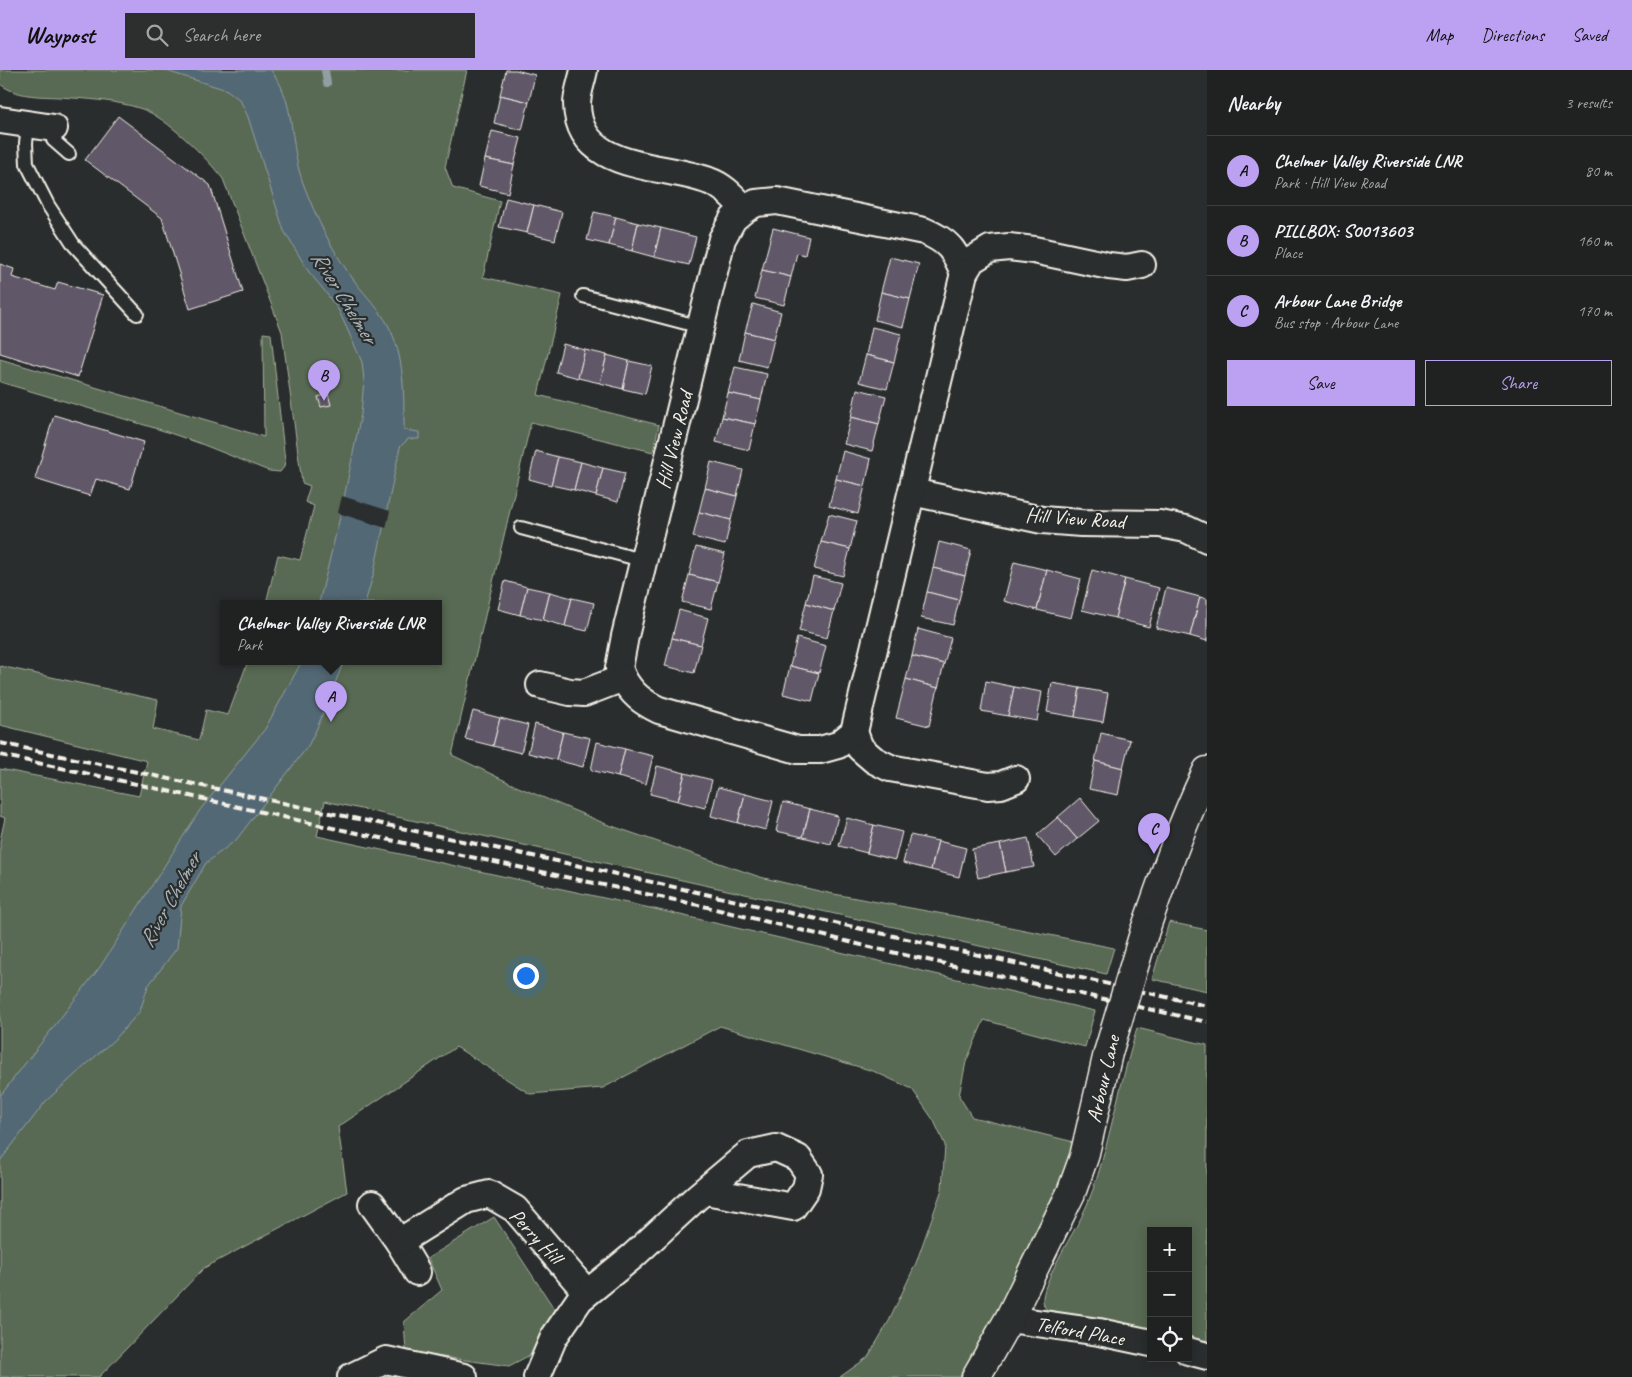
<!DOCTYPE html>
<html lang="en">
<head>
<meta charset="utf-8">
<style>
	body { margin:0; font-family:Caveat,sans-serif; background:#2d2f2f; color:#f1f3f6 }
	.controls { position:absolute; right:15px; bottom:15px; display:grid; overflow:hidden; border-radius:0px; box-shadow:0 2px 12px #0003 }
	.controls button { width:45px; height:45px; display:grid; place-items:center; padding:0; border:0; border-bottom:1px solid #3d3f40; background:#202222; color:#f1f3f6; font:25px sans-serif }
	.you { position:absolute; left:525px; top:905px; width:18px; height:18px; margin:-12px; border:4px solid #fff; border-radius:50%; background:#1a73e8; box-shadow:0 0 0 8px #1a73e833 }
	.badge { display:grid; place-items:center; width:32px; height:32px; border-radius:50%; background:#bca0f2; color:#111; font-size:16px; font-weight:700 }
	.pin { position:absolute; translate:-50% -41px; filter:drop-shadow(0 1px 2px #0008) }
	.pin::after { content:''; position:absolute; top:26px; width:18px; height:15px; background:inherit; clip-path:polygon(0 0,100% 0,50% 100%) }
	.popup { position:absolute; left:220px; top:530px; width:222px; height:65px; box-sizing:border-box; display:grid; place-content:center; border-radius:0px; background:#202222; filter:drop-shadow(0 1px 4px #0005); font-size:16px; white-space:nowrap; color:#a2a4a5 }
	.popup b { font-size:19px; color:#f1f3f6 }
	.popup::after { content:''; position:absolute; left:50%; top:100%; margin-left:-10px; border:10px solid transparent; border-top-color:#202222 }
	.list { margin:0; padding:0; list-style:none }
	h2 { display:flex; justify-content:space-between; align-items:center; height:65px; margin:0; padding:0 20px; font-size:21px }
	h2 small { font-size:16px; font-weight:400; color:#a2a4a5 }
	.list li { display:grid; grid-template-columns:32px 1fr auto; gap:15px; align-items:center; box-sizing:border-box; height:70px; padding:0 20px; border-top:1px solid #3d3f40 }
	.list b { display:block; font-size:19px; white-space:nowrap }
	.list p { margin:0; font-size:16px; white-space:nowrap; color:#a2a4a5 }
	.list em { font-size:16px; font-style:normal; color:#a2a4a5 }
	.actions { display:flex; gap:10px; padding:15px 20px }
	.actions a { flex:1; padding:11px 0; border:1px solid #bca0f2; border-radius:0px; text-align:center; font-size:18px; color:#bca0f2 }
	.actions .main { background:#bca0f2; color:#111 }
	.icon { flex:none; width:28px; height:28px; fill:none; stroke:currentColor; stroke-width:2; stroke-linecap:round; stroke-linejoin:round }
	.map { position:relative; flex:none; width:1207px; height:1307px; overflow:hidden }
	header { display:flex; align-items:center; gap:30px; box-sizing:border-box; height:70px; padding:0 25px; background:#bca0f2; color:#111 }
	header strong { font-size:24px }
	nav { display:flex; gap:28px; margin-inline-start:auto; font-size:18px }
	.search { width:350px; height:45px; background:#2d2f2f; display:flex; align-items:center; gap:12px; box-sizing:border-box; padding:0 18px; border-radius:0px; color:#a2a4a5; font-size:19px }
	main { display:flex }
	aside { flex:1; background:#202222 }
	.map>svg:first-child { display:block }
</style>
</head>
<body>
<header>
<strong>Waypost</strong>
<div class="search"><svg class="icon" aria-label="search" viewBox="0 0 24 24"><circle cx="10" cy="10" r="6"/><path d="M15 15l6 6"/></svg>Search here</div>
<nav><a>Map</a><a>Directions</a><a>Saved</a></nav>
</header>
<main>
<div class="map">
<svg width="1207" height="1307" viewBox="0 0 1207 1307">
	<rect width="100%" height="100%" fill="#2a2d2e"/>
	<filter id="ink" filterUnits="userSpaceOnUse"><feTurbulence type="fractalNoise" baseFrequency=".02" numOctaves="2"/><feDisplacementMap in="SourceGraphic" scale="10" xChannelSelector="R" yChannelSelector="G"/><feConvolveMatrix kernelMatrix="1 2 1 2 8 2 1 2 1" color-interpolation-filters="sRGB"/></filter>
	<g filter="url(#ink)">
		<g fill="#596a53" stroke="#a6ae9e">
			<path d="M0 0H467L445 97 453 118 500 131 483 207 562 225 538 325 659 355 653 382 531 352 452 685 516 716 606 754 760 807 823 822 965 848 1114 878 1106 904 325 731 317 766 650 838 1095 941 1085 977 984 950 966 992 959 1026 972 1047 1074 1072 1069 1091 999 1237 960 1307H840L868 1287 889 1251 916 1193 942 1119 945 1075 934 1051 912 1019 873 1001 720 956 603 1018 530 1024 456 977 338 1057 347 1122 204 1198 99 1307H0V771L5 748 0 746V699L139 726 147 691 0 655V596L158 630 153 659 199 670 206 640 228 645 248 591H438V533H266L278 485 300 490 314 436 305 432 310 416 302 413 282 262 223 109C207 88 166 47 142 39 115 30 87 29 59 27 38 26 17 27 0 14Z"/>
			<polygon points="263,263 271,264 285,391 284,397 280,402 269,401 199,373 158,359 0,312 0,289 264,367"/>
			<polygon points="1169,852 1207,860 1207,921 1152,909"/>
			<path d="M1137 958 1207 975V1270L1194 1272 1188 1270V1161H1151V1260L1051 1243C1046 1240 1044 1237 1043 1231 1041 1215 1072 1165 1081 1148 1099 1111 1107 1072 1117 1032 1123 1007 1130 983 1137 958Z"/>
			<polygon points="494,1147 557,1243 532,1284 509,1296 406,1282 404,1252 442,1220 428,1188"/>
		</g>
		<g fill="#526775" stroke="#939ea3">
			<path d="M163 0H271C274 5 278 10 281 16 295 46 291 82 303 113 316 148 333 183 356 213 367 227 380 240 388 255 405 286 404 326 404 360L419 362V369H408L400 377 374 502 365 533H319L341 443 361 344 364 310 362 292 339 241 324 220 309 202 284 161 248 47 240 30 227 20Z"/>
			<polygon points="302,591 344,591 317,658 308,676 236,770 206,793 181,836 177,878 148,916 140,941 117,967 46,1031 0,1091 0,1026 100,897 200,740 265,659"/>
		</g>
		<polygon fill="#2a2d2e" points="342,426 390,441 386,458 338,443"/>
		<g fill="none" stroke-linecap="round" stroke-linejoin="round">
			<polyline stroke="#939ea3" stroke-width="8" points="325,0 327,13"/>
		</g>
		<g fill="#615868" stroke="#f4f1e8">
			<polygon points="506,0 516,0 535,5 529,32 500,25"/>
			<polygon points="500,25 529,32 522,60 494,53"/>
			<polygon points="118,46 210,115 243,222 190,239 162,148 85,90"/>
			<polygon points="492,61 521,68 514,95 485,89"/>
			<polygon points="485,89 514,95 508,123 479,116"/>
			<polygon points="506,128 534,135 527,163 499,157"/>
			<polygon points="534,135 562,142 555,170 527,163"/>
			<polygon points="594,142 616,147 609,175 587,170"/>
			<polygon points="616,147 638,153 632,181 609,175"/>
			<polygon points="638,153 661,158 654,187 632,181"/>
			<polygon points="661,158 696,167 689,195 654,187"/>
			<polygon points="773,158 809,167 805,185 797,183 791,207 762,200"/>
			<polygon points="890,187 919,194 910,229 881,222"/>
			<polygon points="0,194 14,199 12,207 35,214 55,220 58,212 103,225 78,307 0,283"/>
			<polygon points="762,200 791,207 784,235 755,228"/>
			<polygon points="881,222 910,229 903,257 875,250"/>
			<polygon points="753,234 781,242 774,269 745,262"/>
			<polygon points="872,257 901,264 894,292 866,285"/>
			<polygon points="745,262 774,269 767,297 739,290"/>
			<polygon points="563,274 585,280 578,308 556,302"/>
			<polygon points="585,280 607,285 600,313 578,308"/>
			<polygon points="607,285 629,291 623,319 600,313"/>
			<polygon points="866,285 894,292 887,319 859,312"/>
			<polygon points="629,291 652,296 645,324 623,319"/>
			<polygon points="735,297 767,304 761,330 728,323"/>
			<polygon points="857,319 886,326 879,354 851,347"/>
			<polygon points="728,323 761,330 755,354 722,347"/>
			<polygon points="328,324 331,335 321,337 318,327"/>
			<polygon points="54,345 144,372 130,419 96,409 90,426 35,409"/>
			<polygon points="722,347 755,354 749,380 716,372"/>
			<polygon points="851,347 879,354 872,381 844,374"/>
			<polygon points="536,381 558,387 551,415 529,409"/>
			<polygon points="843,381 871,389 865,416 836,409"/>
			<polygon points="558,387 581,392 574,420 551,415"/>
			<polygon points="581,392 603,398 596,426 574,420"/>
			<polygon points="711,392 743,400 737,426 705,418"/>
			<polygon points="603,398 625,403 618,432 596,426"/>
			<polygon points="836,409 865,416 858,444 829,436"/>
			<polygon points="705,418 737,426 731,450 699,442"/>
			<polygon points="699,442 731,450 725,475 693,467"/>
			<polygon points="829,444 857,451 850,479 821,472"/>
			<polygon points="821,472 850,479 843,506 814,499"/>
			<polygon points="939,472 971,480 965,506 933,498"/>
			<polygon points="696,477 725,484 718,512 689,505"/>
			<polygon points="1014,492 1047,500 1037,540 1004,531"/>
			<polygon points="933,498 965,506 959,530 927,522"/>
			<polygon points="1047,500 1081,509 1071,548 1037,540"/>
			<polygon points="1092,500 1125,509 1115,548 1082,540"/>
			<polygon points="689,505 718,512 711,539 682,532"/>
			<polygon points="813,506 841,513 834,541 806,533"/>
			<polygon points="1125,509 1159,518 1149,557 1115,548"/>
			<polygon points="505,511 527,517 520,545 498,539"/>
			<polygon points="527,517 550,522 543,550 520,545"/>
			<polygon points="1166,518 1200,527 1190,566 1156,558"/>
			<polygon points="550,522 572,528 565,556 543,550"/>
			<polygon points="927,522 959,530 953,555 921,548"/>
			<polygon points="1200,527 1207,529 1207,571 1190,566"/>
			<polygon points="572,528 594,533 587,561 565,556"/>
			<polygon points="806,533 834,541 827,568 799,561"/>
			<polygon points="679,540 708,548 701,575 672,568"/>
			<polygon points="918,559 951,568 944,594 912,586"/>
			<polygon points="672,568 701,575 694,603 665,596"/>
			<polygon points="797,568 826,576 819,603 790,596"/>
			<polygon points="912,586 944,594 938,618 906,609"/>
			<polygon points="790,596 819,603 812,631 783,624"/>
			<polygon points="906,609 938,618 929,656 896,648"/>
			<polygon points="986,611 1014,617 1008,646 981,641"/>
			<polygon points="1052,613 1080,618 1075,647 1047,642"/>
			<polygon points="1014,617 1042,622 1037,651 1008,646"/>
			<polygon points="1080,618 1108,623 1103,652 1075,647"/>
			<polygon points="473,641 500,648 493,676 465,669"/>
			<polygon points="500,648 528,655 521,683 493,676"/>
			<polygon points="535,654 563,662 556,690 528,683"/>
			<polygon points="563,662 590,668 583,697 556,690"/>
			<polygon points="1101,663 1130,670 1123,698 1095,691"/>
			<polygon points="597,672 625,679 618,707 591,700"/>
			<polygon points="625,679 653,686 646,714 618,707"/>
			<polygon points="1095,691 1123,698 1118,725 1089,719"/>
			<polygon points="657,696 685,703 678,731 650,724"/>
			<polygon points="685,703 712,710 705,738 678,731"/>
			<polygon points="718,717 745,724 738,753 711,746"/>
			<polygon points="745,724 773,731 766,760 738,753"/>
			<polygon points="1080,728 1099,751 1077,769 1058,747"/>
			<polygon points="783,732 810,739 803,767 776,761"/>
			<polygon points="810,739 838,746 831,774 803,767"/>
			<polygon points="1058,747 1077,769 1056,787 1037,765"/>
			<polygon points="847,748 874,755 867,783 839,776"/>
			<polygon points="874,755 902,762 895,790 867,783"/>
			<polygon points="910,765 938,771 931,800 903,793"/>
			<polygon points="1028,768 1034,797 1006,802 1000,774"/>
			<polygon points="938,771 966,778 959,807 931,800"/>
			<polygon points="1000,774 1006,802 978,808 972,779"/>
		</g>
		<g fill="none" stroke-linecap="round" stroke-linejoin="round">
			<g stroke="#f4f1e8" stroke-width="16">
				<g id="service">
					<polyline points="28,55 26,73 27,94 48,135 74,175 137,244"/>
					<polyline points="54,58 53,70 69,84"/>
					<polyline points="583,226 701,257"/>
					<polyline points="521,458 645,491"/>
				</g>
			</g>
			<g stroke="#f4f1e8" stroke-width="30">
				<g id="minor">
					<path d="M584 0C582 11 577 23 577 34 578 102 662 93 709 111 724 116 734 128 745 139L756 133 777 131 924 161C948 171 954 179 964 203L972 190 990 179 1009 177 1034 180 1109 196 1127 198 1142 195"/>
					<polyline points="0,50 54,58"/>
					<polyline points="912,422 1042,450 1081,453 1160,454 1186,459 1207,469"/>
					<polyline points="623,608 619,598 625,566 722,169 733,149 745,139"/>
					<path d="M540 615 570 622 584 623 623 608C632 624 642 632 659 640L798 680H820L838 675 854 662 860 678 874 690 890 698 988 716 1001 715 1016 709"/>
					<polyline points="854,662 964,203"/>
					<polyline points="372,1134 399,1172 417,1202"/>
					<polyline points="399,1172 466,1130 489,1124 515,1139 587,1223"/>
					<polyline points="1009,1249 1099,1262 1151,1273"/>
					<polyline points="1188,1281 1207,1286"/>
					<polyline points="351,1307 386,1290 464,1307"/>
					<polyline points="537,1307 554,1267 580,1229 633,1186 697,1127 748,1084 776,1078 798,1088 809,1104 806,1118 793,1137 705,1121"/>
				</g>
			</g>
			<g stroke="#f4f1e8" stroke-width="31">
				<g id="tertiary">
					<path d="M1144 863C1163 808 1182 753 1207 701"/>
					<polyline points="976,1307 1009,1249 1071,1123 1084,1087 1108,983"/>
				</g>
			</g>
			<use href="#service" stroke="#2a2d2e" stroke-width="12"/>
			<use href="#minor" stroke="#2a2d2e" stroke-width="26"/>
			<use href="#tertiary" stroke="#2a2d2e" stroke-width="28"/>
			<g stroke="#f4f1e8" stroke-width="4" stroke-dasharray="8 4" stroke-linecap="butt">
				<polyline points="0,673 580,796 1207,936"/>
				<polyline points="0,685 141,715 319,755 703,836 878,879 1207,952"/>
			</g>
			<g stroke="#f4f1e8" stroke-width="31" stroke-linecap="butt">
				<polyline id="tertiary-bridge" points="1108,983 1144,863"/>
			</g>
			<use href="#tertiary-bridge" stroke="#2a2d2e" stroke-width="28"/>
		</g>
	</g>
	<g text-anchor="middle" dominant-baseline="central" stroke-width="4.5" stroke-linejoin="round" paint-order="stroke">
		<g font-size="21" fill="#f4f1e8" stroke="#2a2d2e">
			<text transform="translate(674 370) rotate(-76)">Hill View Road</text>
			<text transform="translate(1075 448) rotate(4)">Hill View Road</text>
			<text transform="translate(1103 1009) rotate(-77)">Arbour Lane</text>
			<text transform="translate(536 1166) rotate(47)">Perry Hill</text>
			<text transform="translate(1080 1261) rotate(10)">Telford Place</text>
		</g>
		<g font-size="22" font-style="italic" fill="#abb3b4" stroke="#2a2d2e">
			<text transform="translate(344 227) rotate(58)">River Chelmer</text>
			<text transform="translate(170 830) rotate(-61)">River Chelmer</text>
		</g>
	</g>
</svg>
<div class="controls">
<button>+</button>
<button>−</button>
<button><svg class="icon" aria-label="locate" viewBox="0 0 24 24"><circle cx="12" cy="12" r="6"/><path d="M12 2v4M12 18v4M2 12h4M18 12h4"/></svg></button>
</div>
<div class="you"></div>
<div class="pin badge" style="left:331px;top:652px">A</div>
<div class="popup"><b>Chelmer Valley Riverside LNR</b>Park</div>
<div class="pin badge" style="left:324px;top:331px">B</div>
<div class="pin badge" style="left:1154px;top:784px">C</div>
</div>
<aside>
<h2>Nearby<small>3 results</small></h2>
<ul class="list">
<li><span class="badge">A</span><div><b>Chelmer Valley Riverside LNR</b><p>Park · Hill View Road</p></div><em>80 m</em></li>
<li><span class="badge">B</span><div><b>PILLBOX: S0013603</b><p>Place</p></div><em>160 m</em></li>
<li><span class="badge">C</span><div><b>Arbour Lane Bridge</b><p>Bus stop · Arbour Lane</p></div><em>170 m</em></li>
</ul>
<div class="actions"><a class="main">Save</a><a>Share</a></div>
</aside>
</main>
</body>
</html>
